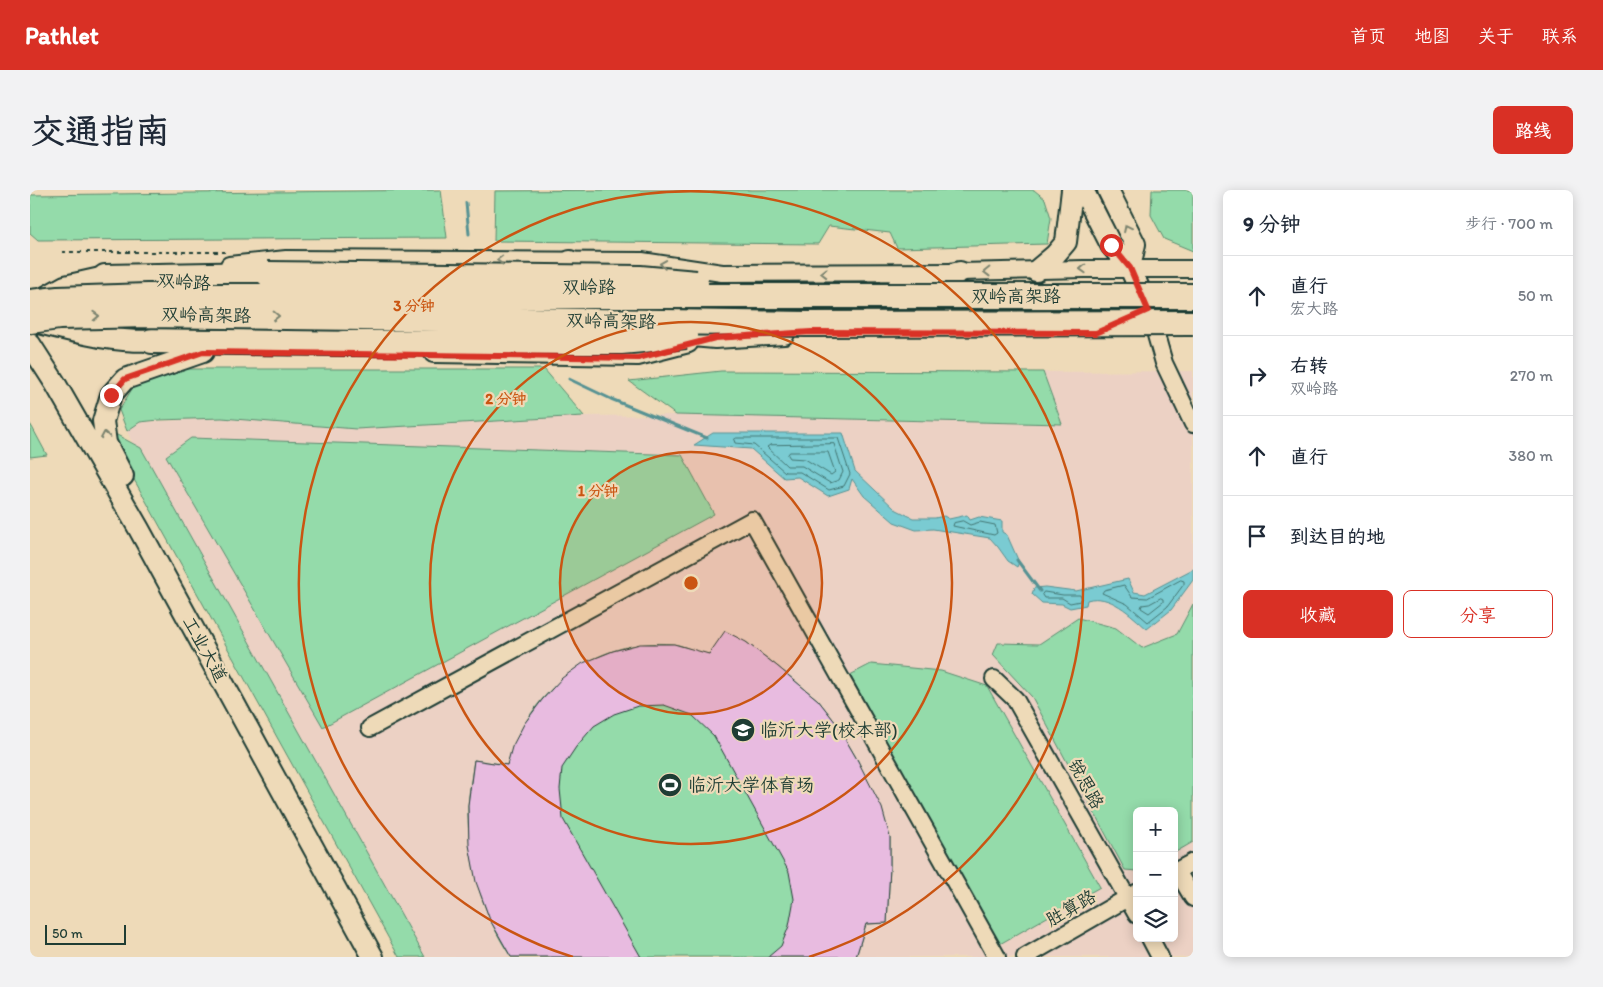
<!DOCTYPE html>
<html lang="zh">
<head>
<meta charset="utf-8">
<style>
	body { margin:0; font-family:Itim,"LXGW WenKai TC",sans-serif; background:#f2f2f3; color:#1f2937 }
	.controls { position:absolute; right:15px; bottom:15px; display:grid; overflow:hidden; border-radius:8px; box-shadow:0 2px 12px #0003 }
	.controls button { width:45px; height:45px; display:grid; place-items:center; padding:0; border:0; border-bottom:1px solid #e0e1e3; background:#fff; color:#1f2937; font:25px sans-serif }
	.scale { position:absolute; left:15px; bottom:12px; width:81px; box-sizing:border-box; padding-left:5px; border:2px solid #1f3d34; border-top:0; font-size:14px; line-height:18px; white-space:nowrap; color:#1f3d34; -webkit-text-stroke:4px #eedab8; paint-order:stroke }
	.stop { position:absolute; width:15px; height:15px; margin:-11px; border:4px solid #d93025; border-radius:50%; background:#fff }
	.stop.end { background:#d93025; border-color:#fff; box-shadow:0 1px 5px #0008 }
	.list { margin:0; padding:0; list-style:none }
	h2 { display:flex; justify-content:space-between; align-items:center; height:65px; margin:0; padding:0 20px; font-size:21px }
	h2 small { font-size:16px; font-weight:400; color:#747a83 }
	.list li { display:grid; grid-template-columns:32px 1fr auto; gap:15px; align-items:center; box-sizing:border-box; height:80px; padding:0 20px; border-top:1px solid #e0e1e3 }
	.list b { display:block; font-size:19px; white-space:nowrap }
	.list p { margin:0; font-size:16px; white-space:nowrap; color:#747a83 }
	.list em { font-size:16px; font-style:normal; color:#747a83 }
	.actions { display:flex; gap:10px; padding:15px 20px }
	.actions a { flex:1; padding:11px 0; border:1px solid #d93025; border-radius:8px; text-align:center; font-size:18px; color:#d93025 }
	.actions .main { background:#d93025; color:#fff }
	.icon { flex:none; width:28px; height:28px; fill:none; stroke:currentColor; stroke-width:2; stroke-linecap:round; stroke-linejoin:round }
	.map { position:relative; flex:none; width:1163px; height:767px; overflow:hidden; border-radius:8px }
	header { display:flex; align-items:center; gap:30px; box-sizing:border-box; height:70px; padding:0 25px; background:#d93025; color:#fff }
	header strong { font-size:24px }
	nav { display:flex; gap:28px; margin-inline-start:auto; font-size:18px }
	.intro { display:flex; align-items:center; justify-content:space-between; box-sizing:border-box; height:120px; padding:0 30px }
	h1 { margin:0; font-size:35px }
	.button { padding:12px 22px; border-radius:8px; background:#d93025; color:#fff; font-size:18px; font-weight:700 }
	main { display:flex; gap:30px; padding:0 30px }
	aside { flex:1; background:#fff; border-radius:8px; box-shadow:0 2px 12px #0003 }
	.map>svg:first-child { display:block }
</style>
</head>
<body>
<header>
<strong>Pathlet</strong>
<nav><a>首页</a><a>地图</a><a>关于</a><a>联系</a></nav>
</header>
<div class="intro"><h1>交通指南</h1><a class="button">路线</a></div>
<main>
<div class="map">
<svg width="1163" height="767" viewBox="0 0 1163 767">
	<rect width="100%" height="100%" fill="#eedab8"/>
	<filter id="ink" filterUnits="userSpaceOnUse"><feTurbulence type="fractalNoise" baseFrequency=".02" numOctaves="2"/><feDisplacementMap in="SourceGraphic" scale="10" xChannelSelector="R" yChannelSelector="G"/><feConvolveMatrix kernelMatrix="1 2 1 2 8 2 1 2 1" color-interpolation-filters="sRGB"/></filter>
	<g filter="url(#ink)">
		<path fill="#ecd1c4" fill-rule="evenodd" d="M1163 181V767H395L217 460 108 265 97 241 110 232 192 228 326 239 554 226 646 225 1032 234 1013 182ZM1107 621H1144V748H1107Z"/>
		<g fill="#94dbaa" stroke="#5a8c6f">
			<polygon points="411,0 417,48 8,50 0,43 0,5"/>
			<polygon points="606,0 1004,0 1015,9 1021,28 1017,54 867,58 860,43 799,36 788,54 464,51 465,1"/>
			<polygon points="1122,0 1163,0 1163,61 1134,49 1121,25"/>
			<polygon points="140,179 514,179 554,226 326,239 192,228 129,230 110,232 97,241 89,220 107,191"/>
			<polygon points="691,181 1013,182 1032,234 646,225 599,191"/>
			<polygon points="0,234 2,237 17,265 0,267"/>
			<polygon points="76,239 111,258 395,767 369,767"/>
			<polygon points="161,248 652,265 684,324 293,537 136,266"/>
			<polygon points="1163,414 1163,652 1144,663 1144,621 1107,621 1107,681 1095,680 1002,507 963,465 968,453 1009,454 1048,428 1086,438 1112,458 1147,444"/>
			<path d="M716 452 747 476 788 510 806 533 828 571 860 647V677L857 733 836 734 826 767H481C451 722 437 671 438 616 439 601 442 585 444 570L477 575C498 502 564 447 643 454 655 455 667 464 679 464 687 464 707 455 716 452Z"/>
			<polygon points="841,474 911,481 957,496 1070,697 968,755 820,485"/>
		</g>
		<g fill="#7acbd2" stroke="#569293">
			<polygon points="683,243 813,243 825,281 865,319 883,328 905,328 914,326 919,329 937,325 940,330 949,327 972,331 972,342 977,345 989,372 987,377 978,371 968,357 960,348 903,339 886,340 864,332 834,306 822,289 819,299 798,306 768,287 754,288 721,259 664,255"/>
			<path d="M1163 379V390L1141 420 1117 439C1101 425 1080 403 1057 410L1056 415 1040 418 1032 414 1012 413 1002 404 1004 398 1015 397 1046 401 1098 389 1104 402 1115 404Z"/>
		</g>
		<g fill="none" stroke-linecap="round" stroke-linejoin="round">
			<g stroke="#437673" stroke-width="1">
				<polygon points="707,248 808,248 820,284 814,296 799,300 770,282 755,282 724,255 705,253 704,250"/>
				<polygon points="804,254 813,282 809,290 800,293 772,276 757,276 737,257 740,255"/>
				<polygon points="760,262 798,262 805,282 801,285 775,269 760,268 758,265"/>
				<polygon points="933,331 940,335 950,332 965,335 967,343 964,345 923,336 924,333"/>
				<polygon points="1151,390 1154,391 1154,394 1137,417 1118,432 1097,414 1072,403 1074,400 1094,395 1102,407 1117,408"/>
				<polygon points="1014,402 1033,405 1050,405 1052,408 1050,411 1040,413 1032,408 1014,408 1012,405"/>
				<polygon points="1131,408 1133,409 1133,412 1119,423 1111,418 1112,415 1119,414"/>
			</g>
			<g stroke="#569293" stroke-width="3">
				<polyline points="436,13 439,44"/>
				<polyline points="539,189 581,209 677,248"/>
				<polyline points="987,370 1010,401"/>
			</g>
		</g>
		<polygon fill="#e8bbe0" stroke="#1f3d34" points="695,441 716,452 747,476 788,510 806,533 828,571 852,618 860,647 860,677 857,733 836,734 826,767 738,767 751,756 759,736 764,709 759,682 684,546 662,525 634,515 608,516 584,524 564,536 546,557 532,578 530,599 533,629 611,767 481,767 460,730 446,692 439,655 438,615 444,570 477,575 482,557 494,534 512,510 532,488 553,473 583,461 610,454 644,454 679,464"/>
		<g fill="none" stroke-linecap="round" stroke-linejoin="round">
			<g stroke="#1f3d34" stroke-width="20">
				<g id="minor">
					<polyline points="199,75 256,69 612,71 692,83 930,82 1054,79 1163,79"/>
					<polyline points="1120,124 1134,173 1163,234"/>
					<polyline points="403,164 608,167 659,154"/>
					<polyline points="964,489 985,509 1107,725"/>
					<polyline points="340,538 722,330 967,767"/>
					<polyline points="1147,681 1163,708"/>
					<polyline points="1144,682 1163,672"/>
					<polyline points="1120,748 1130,767"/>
					<polyline points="995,767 1106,703"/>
				</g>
			</g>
			<g stroke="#1f3d34" stroke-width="24">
				<g id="major">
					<polyline points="1053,0 1081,55 1100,78 1118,118"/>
					<polyline points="1078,0 1105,54 1100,78"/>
					<polyline points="540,71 573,87"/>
					<polyline points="1006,81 1025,65 1036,52 1042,0"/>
					<polyline points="868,96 930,82"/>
					<polyline points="1090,108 1146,133"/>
					<polyline points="10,110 35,96 75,87 89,88"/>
					<path d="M5 132C51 144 89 154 137 150"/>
					<polyline points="261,143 347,139"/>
					<polyline points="640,144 685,148 754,144"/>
					<polyline points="0,154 25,193 109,339 343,767"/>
					<polyline points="93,286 76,253 73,231 81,205 95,189 173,162"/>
				</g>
			</g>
			<g stroke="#1f3d34" stroke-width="28">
				<g id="highway">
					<polyline points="75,87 238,84"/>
					<polyline points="122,151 313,153"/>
				</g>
			</g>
			<polyline stroke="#1f3d34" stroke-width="2" stroke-dasharray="4 4" stroke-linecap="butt" points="32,62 195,62"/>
			<use href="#minor" stroke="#eedab8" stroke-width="16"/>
			<use href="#major" stroke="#eedab8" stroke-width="20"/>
			<use href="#highway" stroke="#eedab8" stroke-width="24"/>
			<g stroke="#1f3d34" stroke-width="28" stroke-linecap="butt">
				<g id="highway-bridge">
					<polyline points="238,84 610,88 666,93"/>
					<polyline points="0,112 28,109 117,106 1163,106"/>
					<polyline points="0,131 29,127 117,125 777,134 1163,133"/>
					<polyline points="313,153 591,152 656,146"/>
				</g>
			</g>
			<use href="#highway-bridge" stroke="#eedab8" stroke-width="24"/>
		</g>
		<defs><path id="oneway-chevron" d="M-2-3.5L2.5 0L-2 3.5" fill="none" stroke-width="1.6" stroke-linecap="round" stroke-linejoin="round" transform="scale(1.25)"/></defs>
		<g stroke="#7c846f">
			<use href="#oneway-chevron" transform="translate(1097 38) rotate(-116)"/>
			<use href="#oneway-chevron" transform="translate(470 70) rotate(-180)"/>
			<use href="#oneway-chevron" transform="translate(633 74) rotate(-171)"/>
			<use href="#oneway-chevron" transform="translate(1053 79) rotate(178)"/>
			<use href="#oneway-chevron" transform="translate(957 82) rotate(179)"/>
			<use href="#oneway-chevron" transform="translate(794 83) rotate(180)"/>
			<use href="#oneway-chevron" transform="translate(66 126) rotate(-2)"/>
			<use href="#oneway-chevron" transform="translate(246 126) rotate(1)"/>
			<use href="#oneway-chevron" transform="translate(75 245) rotate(-100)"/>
		</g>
	</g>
	<g fill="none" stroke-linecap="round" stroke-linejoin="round" filter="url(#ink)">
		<polyline stroke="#d93025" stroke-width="6" points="81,205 95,189 173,162 608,168 685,148 781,142 1066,143 1118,120 1100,78 1081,55"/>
	</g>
	<circle cx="661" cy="393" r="131" fill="#ca5512" fill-opacity=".12"/>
	<g fill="none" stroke="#ca5512" stroke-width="2.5">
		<circle cx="661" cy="393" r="131"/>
		<circle cx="661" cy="393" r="261"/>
		<path d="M543 767A392 392 0 1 1 779 767"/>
	</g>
	<defs>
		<g id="university-disc" transform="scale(1.25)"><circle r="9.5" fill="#1f3d34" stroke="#eedab8"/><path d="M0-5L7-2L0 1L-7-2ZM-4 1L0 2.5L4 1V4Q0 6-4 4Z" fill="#fff"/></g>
		<g id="stadium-disc" transform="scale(1.25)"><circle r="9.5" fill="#1f3d34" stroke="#eedab8"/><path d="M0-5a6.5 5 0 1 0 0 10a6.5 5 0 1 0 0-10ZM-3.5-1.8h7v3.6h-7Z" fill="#fff"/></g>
	</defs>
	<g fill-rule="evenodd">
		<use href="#university-disc" x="713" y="540"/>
		<use href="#stadium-disc" x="640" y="595"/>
	</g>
	<g text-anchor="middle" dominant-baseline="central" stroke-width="4.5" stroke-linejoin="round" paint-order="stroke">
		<g font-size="18" fill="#1f3d34" stroke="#eedab8">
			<text transform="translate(154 92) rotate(4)">双岭路</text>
			<text x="559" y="97">双岭路</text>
			<text x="986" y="106">双岭高架路</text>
			<text transform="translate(176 125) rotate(1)">双岭高架路</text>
			<text transform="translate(581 131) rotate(1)">双岭高架路</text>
			<text transform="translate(175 459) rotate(61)">工业大道</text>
			<text transform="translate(1056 594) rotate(61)">锐思路</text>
			<text transform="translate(1041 718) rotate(-30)">胜算路</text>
		</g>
		<g font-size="18" fill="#1f3d34" stroke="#eedab8" text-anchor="start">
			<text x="730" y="540">临沂大学(校本部)</text>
			<text x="658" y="595">临沂大学体育场</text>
		</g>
	</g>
	<circle cx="661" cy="393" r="8" fill="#ca5512" stroke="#eedab8" stroke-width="2.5"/>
	<g font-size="15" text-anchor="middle" font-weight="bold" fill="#ca5512" stroke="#eedab8" stroke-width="4.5" stroke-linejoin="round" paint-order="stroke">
		<text x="384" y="121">3 分钟</text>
		<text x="476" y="214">2 分钟</text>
		<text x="568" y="306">1 分钟</text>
	</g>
</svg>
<div class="controls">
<button>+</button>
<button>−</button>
<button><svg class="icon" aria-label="layers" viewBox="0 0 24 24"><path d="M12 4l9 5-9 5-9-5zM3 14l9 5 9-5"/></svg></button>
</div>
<div class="scale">50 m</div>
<div class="stop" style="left:1081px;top:55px"></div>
<div class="stop end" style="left:81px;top:205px"></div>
</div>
<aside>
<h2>9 分钟<small>步行 · 700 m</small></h2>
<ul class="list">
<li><svg class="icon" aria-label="ahead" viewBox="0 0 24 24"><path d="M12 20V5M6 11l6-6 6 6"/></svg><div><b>直行</b><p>宏大路</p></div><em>50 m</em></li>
<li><svg class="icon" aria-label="right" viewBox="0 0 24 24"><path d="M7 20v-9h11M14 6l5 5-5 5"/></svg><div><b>右转</b><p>双岭路</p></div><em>270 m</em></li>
<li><svg class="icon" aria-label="ahead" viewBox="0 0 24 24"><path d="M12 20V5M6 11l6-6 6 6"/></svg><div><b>直行</b></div><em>380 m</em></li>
<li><svg class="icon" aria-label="arrive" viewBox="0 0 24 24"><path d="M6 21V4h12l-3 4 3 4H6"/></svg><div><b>到达目的地</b></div></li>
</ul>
<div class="actions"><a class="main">收藏</a><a>分享</a></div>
</aside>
</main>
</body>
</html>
